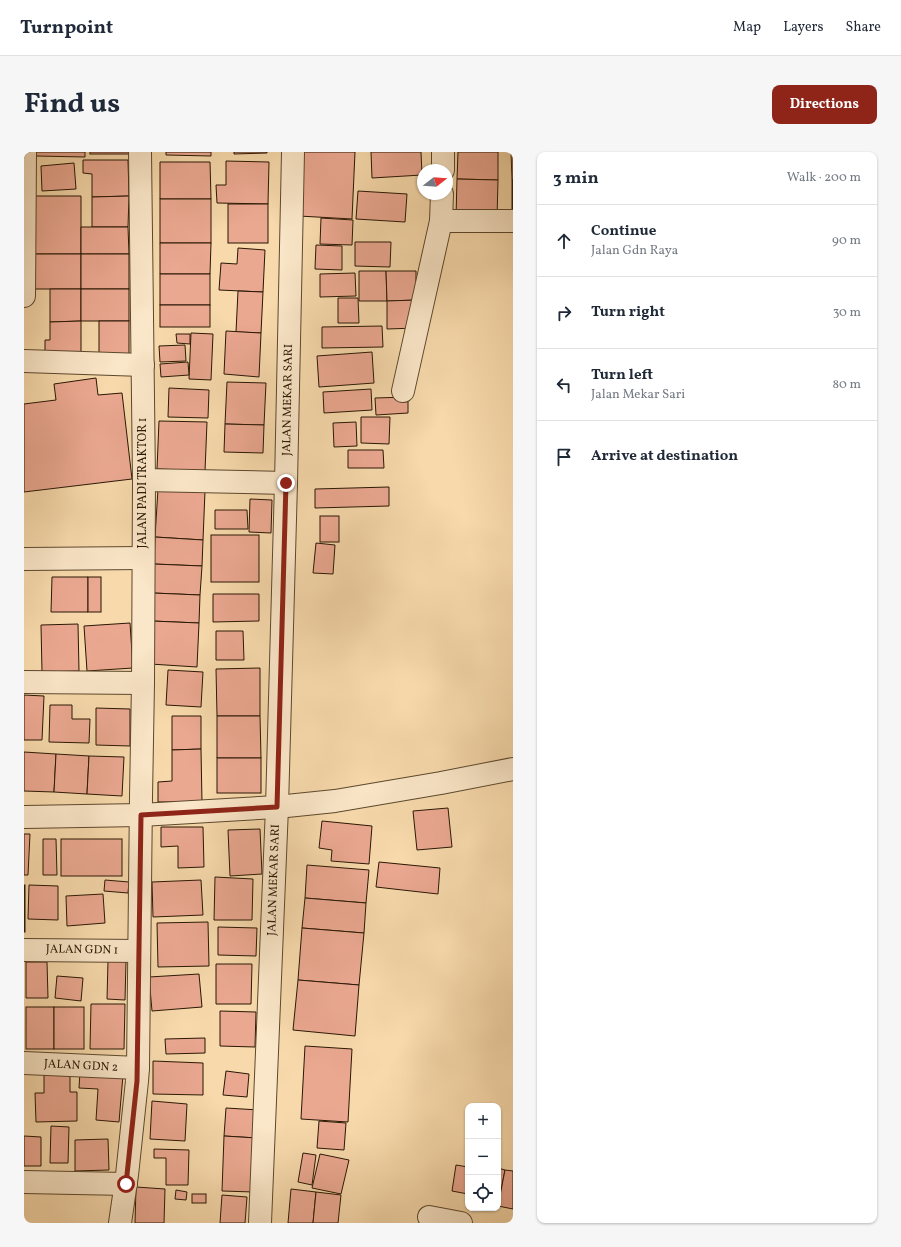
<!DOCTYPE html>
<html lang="en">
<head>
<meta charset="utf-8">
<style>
	body { margin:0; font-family:Vollkorn,serif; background:#f6f6f7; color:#1f2937 }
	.controls { position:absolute; right:12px; bottom:12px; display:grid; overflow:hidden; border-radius:8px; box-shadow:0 1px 3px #0004 }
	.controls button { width:36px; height:36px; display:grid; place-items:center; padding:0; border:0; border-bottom:1px solid #e0e1e3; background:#fff; color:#1f2937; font:20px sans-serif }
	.compass { position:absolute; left:393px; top:12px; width:36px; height:36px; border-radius:50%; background:#fff; box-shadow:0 1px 3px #0004; rotate:73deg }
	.stop { position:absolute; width:12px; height:12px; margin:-9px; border:3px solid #8f2418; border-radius:50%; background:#fff }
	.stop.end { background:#8f2418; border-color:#fff; box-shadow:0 1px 4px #0008 }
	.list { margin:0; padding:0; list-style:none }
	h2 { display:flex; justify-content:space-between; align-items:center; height:52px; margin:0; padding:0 16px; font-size:17px }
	h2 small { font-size:13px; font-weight:400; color:#747a83 }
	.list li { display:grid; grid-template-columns:26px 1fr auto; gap:12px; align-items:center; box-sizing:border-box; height:72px; padding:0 16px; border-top:1px solid #e0e1e3 }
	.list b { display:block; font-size:15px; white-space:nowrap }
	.list p { margin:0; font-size:13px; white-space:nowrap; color:#747a83 }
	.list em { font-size:13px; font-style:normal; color:#747a83 }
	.icon { flex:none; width:22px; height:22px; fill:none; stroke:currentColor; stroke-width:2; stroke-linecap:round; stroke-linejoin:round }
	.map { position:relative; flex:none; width:489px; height:1071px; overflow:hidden; border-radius:8px }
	header { display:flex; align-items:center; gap:24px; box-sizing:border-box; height:56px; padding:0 20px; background:#fff; border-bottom:1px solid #e0e1e3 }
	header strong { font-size:19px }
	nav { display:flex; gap:22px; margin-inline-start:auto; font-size:14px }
	.intro { display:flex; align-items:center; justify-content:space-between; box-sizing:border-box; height:96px; padding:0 24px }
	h1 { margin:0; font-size:28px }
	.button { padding:10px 18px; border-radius:8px; background:#8f2418; color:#fff; font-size:14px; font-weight:700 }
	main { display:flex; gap:24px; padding:0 24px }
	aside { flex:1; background:#fff; border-radius:8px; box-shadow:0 1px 3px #0004 }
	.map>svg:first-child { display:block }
</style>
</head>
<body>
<header>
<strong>Turnpoint</strong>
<nav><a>Map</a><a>Layers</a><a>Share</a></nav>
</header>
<div class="intro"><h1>Find us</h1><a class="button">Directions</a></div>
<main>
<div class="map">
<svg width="489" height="1071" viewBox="0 0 489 1071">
	<rect width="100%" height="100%" fill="#f7d9ab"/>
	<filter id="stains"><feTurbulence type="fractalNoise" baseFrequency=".005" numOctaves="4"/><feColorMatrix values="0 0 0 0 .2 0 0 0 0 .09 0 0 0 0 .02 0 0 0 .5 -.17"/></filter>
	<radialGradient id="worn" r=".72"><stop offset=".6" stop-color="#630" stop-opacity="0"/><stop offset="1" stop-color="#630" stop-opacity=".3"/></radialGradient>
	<g fill="#eba891" stroke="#291703">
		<polygon points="12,0 61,0 61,5 12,4"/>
		<rect x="66" y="0" width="43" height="2"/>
		<polygon points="142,0 187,0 187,4 142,3"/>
		<polygon points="210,0 243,0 243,1 210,2"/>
		<polygon points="278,0 331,0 328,67 275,64"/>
		<polygon points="347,0 397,0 398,23 348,26"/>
		<polygon points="434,0 474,0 474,28 433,27"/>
		<polygon points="487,0 489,0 489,28 488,28"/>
		<polygon points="59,8 104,8 105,44 68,45 68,22 59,21"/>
		<polygon points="202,9 245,10 244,52 193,51 192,33 202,33"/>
		<polygon points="136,10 186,10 187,47 136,47"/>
		<polygon points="50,11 52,37 18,39 17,14"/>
		<polygon points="433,27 474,28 473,67 432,65"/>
		<rect x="488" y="28" width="1" height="29"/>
		<polygon points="334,39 383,42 381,70 332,67"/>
		<polygon points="7,44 57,44 57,102 8,102"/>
		<polygon points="105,44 104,75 68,75 68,45"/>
		<rect x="136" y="47" width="51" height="44"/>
		<rect x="204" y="52" width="40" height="39"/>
		<polygon points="297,66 329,68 328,93 296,92"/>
		<polygon points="57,75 104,75 105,102 57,102"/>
		<polygon points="331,90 367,90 366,115 331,114"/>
		<polygon points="136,91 187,91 186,122 136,122"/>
		<polygon points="292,93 318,94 318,118 291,117"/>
		<polygon points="214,96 241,98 239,140 195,138 197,111 213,112"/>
		<rect x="8" y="102" width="49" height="35"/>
		<rect x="57" y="102" width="48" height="35"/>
		<polygon points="335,119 362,119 363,149 335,149"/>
		<polygon points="362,119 392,119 392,148 363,149"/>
		<polygon points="331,121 332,144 296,145 296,122"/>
		<rect x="136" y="122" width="50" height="31"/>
		<polygon points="26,137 57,137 57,169 26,170"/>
		<rect x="57" y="137" width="48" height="32"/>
		<polygon points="214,139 239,140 237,181 212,180"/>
		<polygon points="314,146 334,146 335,171 314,171"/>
		<polygon points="392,148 392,176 363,177 363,149"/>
		<rect x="136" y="153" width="50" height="22"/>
		<polygon points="57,169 57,206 21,206 21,188 26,188 26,170"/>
		<rect x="75" y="169" width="30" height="36"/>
		<polygon points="358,174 359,195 298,196 298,175"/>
		<polygon points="202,179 237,181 235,225 200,222"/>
		<polygon points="167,181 189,182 187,228 165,227"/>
		<polygon points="152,182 166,182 166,192 153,191"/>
		<polygon points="161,193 162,209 136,210 135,194"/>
		<polygon points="348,200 350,231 295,235 293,204"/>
		<polygon points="164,210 165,223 137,225 136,212"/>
		<polygon points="72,226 74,243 98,241 108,327 0,340 0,252 32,248 30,232"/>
		<polygon points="203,230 242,231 240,273 201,272"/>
		<polygon points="145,236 185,238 184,266 144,265"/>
		<polygon points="347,237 348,258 300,261 299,240"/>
		<polygon points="384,245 384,261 352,263 351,246"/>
		<polygon points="337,265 366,265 365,292 337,291"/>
		<polygon points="135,269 183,270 181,319 133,317"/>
		<polygon points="332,270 333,294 310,295 309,271"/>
		<polygon points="201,272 240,273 239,301 200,300"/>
		<polygon points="324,298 359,298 360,316 324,316"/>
		<polygon points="365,335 365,354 291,356 291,337"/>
		<polygon points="134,337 181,339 179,388 131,385"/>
		<polygon points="226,347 248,348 247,381 225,380"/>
		<polygon points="191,358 223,358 224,377 191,377"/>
		<rect x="296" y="364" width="19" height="26"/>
		<rect x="187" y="383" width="48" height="47"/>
		<polygon points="131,385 179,388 178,414 130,412"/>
		<polygon points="292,391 311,393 309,422 289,421"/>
		<polygon points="130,412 178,414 176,443 129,441"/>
		<polygon points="28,425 64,425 64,460 27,460"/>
		<rect x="64" y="425" width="13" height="35"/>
		<polygon points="129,441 176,443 175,471 128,469"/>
		<polygon points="189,442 235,442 235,469 189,470"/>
		<polygon points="128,469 175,471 173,515 126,512"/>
		<polygon points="106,471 109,516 63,519 60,474"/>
		<polygon points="54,472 55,519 18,520 17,473"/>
		<polygon points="192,479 219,479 220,508 192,508"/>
		<polygon points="236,516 236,564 193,564 192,517"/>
		<polygon points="144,518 179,520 177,555 142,553"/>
		<polygon points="0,543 20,544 18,588 0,588"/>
		<polygon points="26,553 48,553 48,567 66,567 65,591 25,590"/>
		<polygon points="72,556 106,557 106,594 72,593"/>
		<polygon points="148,564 177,564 177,597 148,598"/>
		<polygon points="193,564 236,564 237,606 193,606"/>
		<polygon points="177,597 178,650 134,650 134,630 148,629 148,598"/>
		<polygon points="0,600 32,602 30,640 0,639"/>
		<polygon points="32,602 65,604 63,642 30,640"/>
		<polygon points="65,604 100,605 98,644 63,642"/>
		<rect x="193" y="606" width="44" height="35"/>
		<polygon points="424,656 428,695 393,698 389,659"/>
		<polygon points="298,669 348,674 345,712 307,709 308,698 295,696"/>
		<polygon points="137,675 179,675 180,715 154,716 154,694 137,695"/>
		<polygon points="236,677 238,722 206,724 204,678"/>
		<polygon points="0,682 6,682 4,723 0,723"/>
		<polygon points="19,687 32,687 33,723 19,723"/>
		<rect x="37" y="687" width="61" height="37"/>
		<polygon points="355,710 416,716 414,742 352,735"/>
		<polygon points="283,713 345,718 342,751 281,746"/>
		<polygon points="191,725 229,727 228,768 190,768"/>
		<polygon points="81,728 105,730 104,741 80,739"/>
		<polygon points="177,728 179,763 129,765 128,730"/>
		<rect x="0" y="733" width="1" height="47"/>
		<polygon points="5,733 34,734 34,768 4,767"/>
		<polygon points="79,742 81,771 43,774 42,744"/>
		<polygon points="281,746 342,751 340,781 278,776"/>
		<polygon points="184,770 185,814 134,815 133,771"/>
		<polygon points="194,775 233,776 232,804 194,803"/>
		<polygon points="278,776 340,781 335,833 274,828"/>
		<polygon points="84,809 102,809 101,848 83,847"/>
		<polygon points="2,810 23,810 24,846 2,846"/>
		<polygon points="192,812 228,812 227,852 192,852"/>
		<polygon points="175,822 178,855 128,859 125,825"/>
		<polygon points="33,824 59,826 57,849 31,846"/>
		<polygon points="274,828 335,833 331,884 269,878"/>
		<polygon points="67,852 101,852 100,897 66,897"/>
		<rect x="2" y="855" width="28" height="42"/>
		<rect x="30" y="855" width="30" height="42"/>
		<polygon points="196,859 232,860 231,895 196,894"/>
		<polygon points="181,886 181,901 142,902 141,887"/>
		<polygon points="281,894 328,897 324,970 277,967"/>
		<polygon points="129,909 179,911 179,943 129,942"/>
		<polygon points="202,919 225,922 223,945 199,943"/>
		<polygon points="56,920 99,923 95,970 72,968 74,937 55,936"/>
		<polygon points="46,922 46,940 53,940 53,969 12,970 11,941 20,941 20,923"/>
		<polygon points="128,949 163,952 161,989 126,987"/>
		<polygon points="202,956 235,958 233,986 200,984"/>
		<polygon points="295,969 322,971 320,998 293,996"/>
		<polygon points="27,974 45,975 44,1011 26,1011"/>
		<polygon points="0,984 17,985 17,1014 0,1014"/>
		<polygon points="200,984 233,986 230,1040 198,1039"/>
		<polygon points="84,987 85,1018 51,1019 51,988"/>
		<polygon points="130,997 165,998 164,1033 142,1033 142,1006 130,1006"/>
		<polygon points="279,1001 292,1003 288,1033 274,1030"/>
		<polygon points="296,1002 325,1008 317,1042 288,1036"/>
		<polygon points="432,1013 444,1015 444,1042 428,1039"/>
		<polygon points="474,1016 481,1018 474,1054"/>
		<polygon points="481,1018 489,1019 489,1057 474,1054"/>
		<polygon points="112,1035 141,1037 140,1071 111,1071"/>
		<polygon points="267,1037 292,1040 289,1071 264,1071"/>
		<polygon points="152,1038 163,1040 162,1048 151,1047"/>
		<polygon points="292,1040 317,1043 314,1071 289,1071"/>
		<rect x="168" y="1042" width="14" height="9"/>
		<polygon points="198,1043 223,1045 221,1071 196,1071"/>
	</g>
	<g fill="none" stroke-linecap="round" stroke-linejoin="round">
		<g stroke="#5c482d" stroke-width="24">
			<g id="minor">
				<polyline points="419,18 419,0"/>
				<polyline points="417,69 489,69"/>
				<polyline points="0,144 1,0"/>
				<polyline points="0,209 119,213"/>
				<polyline points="379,239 417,69 418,42"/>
				<polyline points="120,328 262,331"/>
				<polyline points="0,407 119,406"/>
				<polyline points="0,530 119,531"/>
				<polyline points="0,665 117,663 253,655 311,649 417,631 489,617"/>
				<polyline points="0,798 115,799"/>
				<polyline points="0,911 114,916"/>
				<polyline points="0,1030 102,1032"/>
				<polyline points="405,1065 437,1071"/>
				<polyline points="96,1071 103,1023 113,929 114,916 117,645 119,531 120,328 116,0"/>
				<polyline points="236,1071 253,655 262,331 269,0"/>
			</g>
		</g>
		<use href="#minor" stroke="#fae6c8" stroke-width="22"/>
	</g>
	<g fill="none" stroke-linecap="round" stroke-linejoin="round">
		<polyline stroke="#8f2418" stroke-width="5" points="102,1032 113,929 117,663 253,655 262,331"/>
	</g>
	<g text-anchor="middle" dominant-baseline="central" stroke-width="4" stroke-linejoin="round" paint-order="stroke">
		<g font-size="12" fill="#291703" stroke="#fae6c8">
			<text transform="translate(264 248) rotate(-89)">JALAN MEKAR SARI</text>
			<text transform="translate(119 331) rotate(-90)">JALAN PADI TRAKTOR 1</text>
			<text transform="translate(250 728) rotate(-88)">JALAN MEKAR SARI</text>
			<text transform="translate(58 798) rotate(1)">JALAN GDN 1</text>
			<text transform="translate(57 914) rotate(3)">JALAN GDN 2</text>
		</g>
	</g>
	<rect width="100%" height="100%" filter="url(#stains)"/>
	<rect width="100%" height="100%" fill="url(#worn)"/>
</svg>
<div class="controls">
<button>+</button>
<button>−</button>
<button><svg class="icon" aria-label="locate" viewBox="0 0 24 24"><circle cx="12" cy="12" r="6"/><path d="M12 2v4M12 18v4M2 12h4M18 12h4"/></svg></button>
</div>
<svg class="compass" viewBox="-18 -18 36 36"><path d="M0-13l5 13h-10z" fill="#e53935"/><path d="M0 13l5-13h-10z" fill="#747a83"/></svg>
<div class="stop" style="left:102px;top:1032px"></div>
<div class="stop end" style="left:262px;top:331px"></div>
</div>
<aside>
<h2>3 min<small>Walk · 200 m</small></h2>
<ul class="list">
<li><svg class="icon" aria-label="ahead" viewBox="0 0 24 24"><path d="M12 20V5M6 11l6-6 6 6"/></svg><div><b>Continue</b><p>Jalan Gdn Raya</p></div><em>90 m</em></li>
<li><svg class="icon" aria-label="right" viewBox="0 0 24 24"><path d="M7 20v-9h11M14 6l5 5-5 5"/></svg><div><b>Turn right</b></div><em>30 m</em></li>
<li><svg class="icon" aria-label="left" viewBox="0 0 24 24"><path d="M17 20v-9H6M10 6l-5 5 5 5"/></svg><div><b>Turn left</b><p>Jalan Mekar Sari</p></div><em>80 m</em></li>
<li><svg class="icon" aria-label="arrive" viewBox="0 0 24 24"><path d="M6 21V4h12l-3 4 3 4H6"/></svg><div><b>Arrive at destination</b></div></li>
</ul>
</aside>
</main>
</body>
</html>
